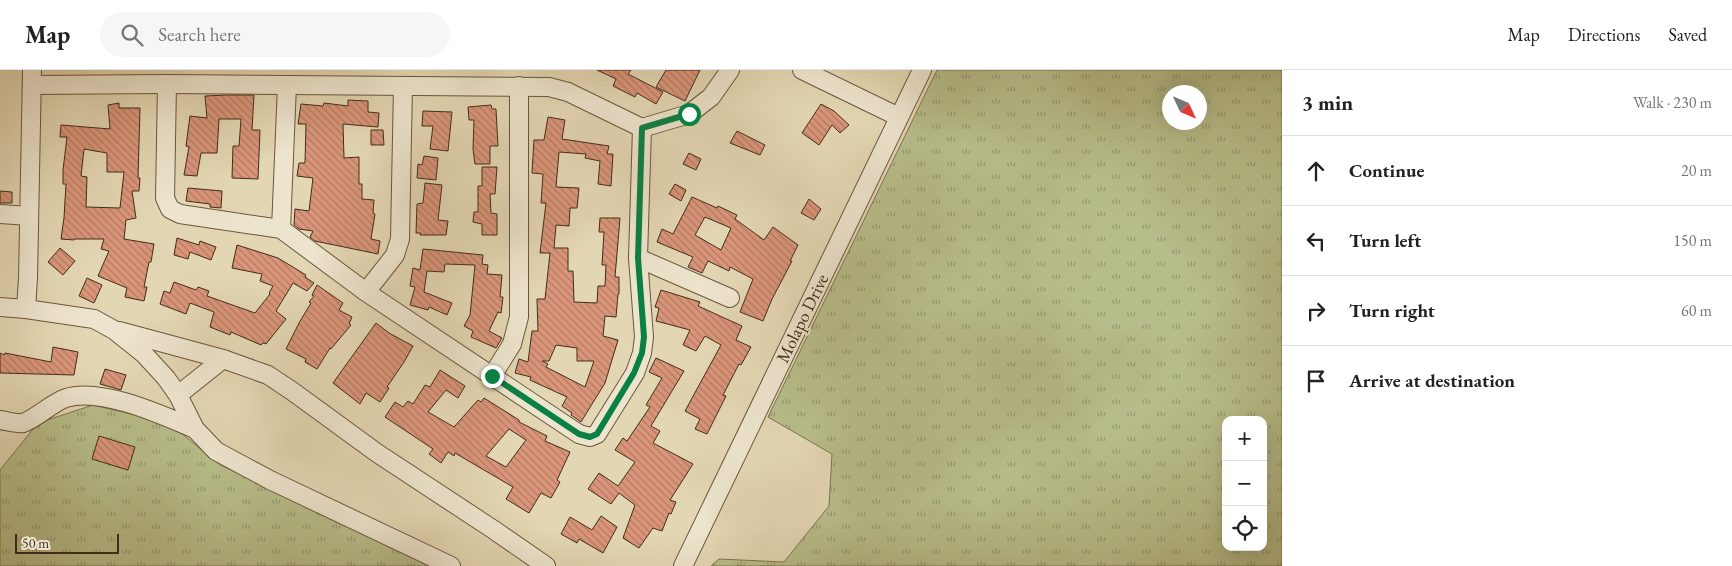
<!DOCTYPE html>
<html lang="en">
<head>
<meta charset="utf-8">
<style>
	body { margin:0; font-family:"EB Garamond",serif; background:#f6f6f6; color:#222 }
	.controls { position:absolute; right:15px; bottom:15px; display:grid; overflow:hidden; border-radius:10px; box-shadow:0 5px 20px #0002 }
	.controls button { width:45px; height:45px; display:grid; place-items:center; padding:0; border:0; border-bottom:1px solid #e0e0e0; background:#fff; color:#222; font:25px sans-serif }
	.compass { position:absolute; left:1162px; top:15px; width:45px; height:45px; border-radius:50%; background:#fff; box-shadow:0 5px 20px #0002; rotate:134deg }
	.scale { position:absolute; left:15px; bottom:12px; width:104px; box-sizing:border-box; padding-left:5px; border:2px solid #422c17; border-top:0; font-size:14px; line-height:18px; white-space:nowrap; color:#422c17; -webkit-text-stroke:4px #ede4cd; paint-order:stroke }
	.stop { position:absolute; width:15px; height:15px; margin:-11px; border:4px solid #0b8043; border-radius:50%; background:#fff }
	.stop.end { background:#0b8043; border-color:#fff; box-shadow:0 1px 5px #0008 }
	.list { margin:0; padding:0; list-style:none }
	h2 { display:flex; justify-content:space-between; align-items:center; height:65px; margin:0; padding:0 20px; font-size:21px }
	h2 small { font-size:16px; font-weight:400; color:#767676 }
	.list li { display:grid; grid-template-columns:32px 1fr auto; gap:15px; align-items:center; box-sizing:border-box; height:70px; padding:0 20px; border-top:1px solid #e0e0e0 }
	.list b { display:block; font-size:19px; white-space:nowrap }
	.list em { font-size:16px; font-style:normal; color:#767676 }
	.icon { flex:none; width:28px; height:28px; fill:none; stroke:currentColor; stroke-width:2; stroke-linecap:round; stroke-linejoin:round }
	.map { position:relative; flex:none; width:1282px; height:496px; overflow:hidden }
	header { display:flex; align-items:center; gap:30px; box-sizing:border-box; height:70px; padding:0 25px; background:#fff; border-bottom:1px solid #e0e0e0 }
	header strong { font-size:24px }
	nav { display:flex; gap:28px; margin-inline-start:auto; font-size:18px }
	.search { width:350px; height:45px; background:#f6f6f6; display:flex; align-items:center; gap:12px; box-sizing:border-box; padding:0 18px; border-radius:28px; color:#767676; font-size:19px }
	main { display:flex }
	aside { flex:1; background:#fff }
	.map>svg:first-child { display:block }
</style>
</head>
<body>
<header>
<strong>Map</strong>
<div class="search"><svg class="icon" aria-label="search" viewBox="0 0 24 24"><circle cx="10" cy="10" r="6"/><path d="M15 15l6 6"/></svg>Search here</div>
<nav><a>Map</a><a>Directions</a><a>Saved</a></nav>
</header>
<main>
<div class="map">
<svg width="1282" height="496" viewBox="0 0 1282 496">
	<defs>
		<pattern id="grass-tufts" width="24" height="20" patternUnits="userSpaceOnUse" patternTransform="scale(1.25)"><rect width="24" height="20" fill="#b7bd8a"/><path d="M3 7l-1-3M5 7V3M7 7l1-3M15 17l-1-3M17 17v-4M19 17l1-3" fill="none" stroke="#969a70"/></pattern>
		<pattern id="building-back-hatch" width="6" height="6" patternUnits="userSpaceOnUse" patternTransform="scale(1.25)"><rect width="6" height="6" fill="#da957a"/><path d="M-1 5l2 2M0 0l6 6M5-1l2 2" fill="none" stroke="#b27a63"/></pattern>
	</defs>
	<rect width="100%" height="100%" fill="#e3d6b2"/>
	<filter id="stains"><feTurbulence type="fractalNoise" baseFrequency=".004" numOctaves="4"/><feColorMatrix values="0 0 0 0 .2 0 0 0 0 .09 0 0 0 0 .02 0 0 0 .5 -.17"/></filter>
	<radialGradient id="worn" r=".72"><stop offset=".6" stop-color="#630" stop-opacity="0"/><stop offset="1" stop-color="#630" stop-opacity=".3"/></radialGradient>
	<g fill="url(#grass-tufts)" stroke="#7c7450" fill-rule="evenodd">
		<path d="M937 0H1282V496H711L719 489 784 492 829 436 832 384 768 347ZM1170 22H1200V52H1170ZM1226 350H1263V477H1226Z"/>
		<polygon points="93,335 169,353 220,395 441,496 0,496 0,400 38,353"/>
	</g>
	<g fill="url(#building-back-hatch)" stroke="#422c17" fill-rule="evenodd">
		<polygon points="597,0 631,0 628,4 663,22 656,34 637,23 635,27 613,16 616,9"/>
		<polygon points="666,0 700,0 685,31 656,17"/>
		<polygon points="227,25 254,25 252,60 260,60 258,109 232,108 233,76 239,76 241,49 219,49 217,83 201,83 197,106 184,105 189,77 186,76 190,46 207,48 205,26"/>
		<polygon points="348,30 368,31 368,42 379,43 378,57 343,54 344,88 359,87 359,114 362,114 362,129 374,130 373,143 375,144 371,169 380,171 378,184 315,171 310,167 313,161 299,159 294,155 295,139 309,141 313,108 297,106 299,93 305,93 306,54 298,54 301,34 323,36 324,33 348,36"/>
		<path d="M119 33V38H140L138 108H140L139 121H132L136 148 126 150 124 169 154 174 151 192H149L144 217H147L144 231 125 227 127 218 98 206 109 181 101 179 104 169H74V170L61 169 64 148 66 114H63V100L67 67H60L61 55 110 59 108 35ZM84 79 107 83V102H124L120 138 86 137 87 107 81 106Z"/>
		<polygon points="821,34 834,41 849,55 840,63 832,55 819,75 802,63"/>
		<polygon points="491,35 492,39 496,39 498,76 490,76 490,94 475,94 473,79 474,50 469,50 468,37"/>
		<polygon points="423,41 452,42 448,81 430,79 433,56 422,56"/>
		<path d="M548 47 565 50 562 69 609 76 607 84H613L611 116 598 114 600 91 585 88 586 84 559 82 556 117 579 118 577 138H570L569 156 556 155 554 178H568V201H573L574 232 597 233 598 216H605L606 195H602L604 162H599L600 148H620L615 207H619V224H618L616 247 605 246 603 266 618 270 605 313 581 352 571 345 572 343 562 336 567 327 530 310 531 307 515 303 519 289 528 292 532 261H538L537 229H545L550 183H540L546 133H541L543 104 532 103 534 70H544ZM556 275 577 278V291H594L585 317 546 297 548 294 542 291H549Z"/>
		<polygon points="371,60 383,60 384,75 371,75"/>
		<polygon points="737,61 765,75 760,85 730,73"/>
		<polygon points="689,83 701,89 696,100 683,94"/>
		<polygon points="424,86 438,88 436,110 417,108 418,94 422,95"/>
		<polygon points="482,97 497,97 495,124 490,124 491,143 497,144 497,165 482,165 482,154 473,152 474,142 478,142 478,116 482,116"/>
		<polygon points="425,113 442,115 438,150 448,151 446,165 420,165 421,163 416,163 417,134 423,133"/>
		<polygon points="675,114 686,120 681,131 669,124"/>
		<polygon points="188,118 222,121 221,138 210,137 210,134 186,131"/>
		<polygon points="0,121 12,122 12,133 0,133"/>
		<path d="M692 127 717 138 718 136 737 145 735 149 764 170 773 157 798 175 790 191H792L772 229 763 251 740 242 753 209 730 197 729 201 708 191 702 203 688 197 693 187 657 172 662 159 673 164ZM705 147 731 158 721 180 695 165Z"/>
		<polygon points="809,129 821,139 814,150 801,143"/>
		<polygon points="177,168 199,175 200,171 216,177 211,190 190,182 188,189 174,185"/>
		<polygon points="237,175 278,188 306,205 305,207 314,213 307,221 293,213 276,241 286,249 266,274 263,273 261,275 231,262 230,265 210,257 214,242 190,233 186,244 160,234 164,221 170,223 174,212 196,220 198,217 209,221 207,226 255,243 270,224 269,223 273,216 260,211 262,204 232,198"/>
		<polygon points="60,178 75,191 63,205 48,192"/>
		<polygon points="423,179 483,185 482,194 488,195 487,204 502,205 500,227 503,227 501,243 498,242 489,261 502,268 496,278 471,267 473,261 464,256 470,245 475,195 445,194 444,202 427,201 424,222 452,233 447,245 429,237 428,240 410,235 415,217 410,216 413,198 420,200"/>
		<polygon points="87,208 102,215 94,233 79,226"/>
		<polygon points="317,215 343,233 339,240 352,247 349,254 351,255 331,279 330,278 317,299 305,292 306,289 286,279 299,253 311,233 309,232 314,226 312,225"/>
		<polygon points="661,220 700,232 698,236 742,256 736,270 751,277 741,295 739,294 723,325 726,326 707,364 695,359 700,349 685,341 721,275 705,266 696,281 683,275 690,260 656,251 659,238 655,237"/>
		<polygon points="376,253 389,263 413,276 404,292 387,317 389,318 380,332 366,323 360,334 333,313"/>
		<polygon points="53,277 78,282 74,305 0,303 0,283 4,285 5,283 51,292"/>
		<polygon points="656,288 684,301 651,356 660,361 653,373 693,394 670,430 676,432 671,444 669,443 662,461 653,458 639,478 623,468 635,435 619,423 611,434 588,419 599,403 618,416 635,392 615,380 623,368 627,371 650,337 646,335 662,308 649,302"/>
		<polygon points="105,299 126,305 121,320 100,314"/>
		<path d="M440 300 465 316 458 328 446 320 428 342 454 357 478 330 481 332 484 328 519 350V352L547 366 545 371 570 382 557 410 560 412 551 428 541 423 529 443 506 429 513 417 455 383 454 386 448 382 441 393 429 384 433 379 385 347 395 332 403 337 408 331 413 334 425 315 430 317ZM509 359 526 370 506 397 486 386Z"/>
		<polygon points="99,366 135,377 128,400 92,389"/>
		<polygon points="601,446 617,457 603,483 579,469 577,473 561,464 570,447 592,460"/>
	</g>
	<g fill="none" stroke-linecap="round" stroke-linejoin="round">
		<g stroke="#6a563e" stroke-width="20">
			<g id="minor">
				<polyline points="802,0 899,47"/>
				<polyline points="167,14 165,128 170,139 180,144 281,159 366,222 579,364 590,367 597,364 635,303 642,283 644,267 638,188 642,58"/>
				<polyline points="32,15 167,14 549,17 568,22 642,58 689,44 711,27 730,0"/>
				<polyline points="0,144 29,146"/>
				<polyline points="281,159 287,15"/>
				<polyline points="638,188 730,228"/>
				<polyline points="366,222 395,185 400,169 403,16"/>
				<polyline points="0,237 26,239 94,249 114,260 144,284 166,308 178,325 195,359 216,381 270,410 451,496"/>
				<polyline points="26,239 28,208 32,0"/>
				<polyline points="119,261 223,289 268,305 292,321 377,383 494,460 546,496"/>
				<polyline points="492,306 512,274 519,247 519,16"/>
				<polyline points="178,325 223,289"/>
				<path d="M0 350C7 351 16 354 23 353 34 350 53 332 66 328 101 317 162 345 195 359"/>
				<polyline points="683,496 922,0"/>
			</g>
		</g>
		<use href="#minor" stroke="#ede4cd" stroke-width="18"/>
	</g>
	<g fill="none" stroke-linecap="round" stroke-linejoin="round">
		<polyline stroke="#0b8043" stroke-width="6" points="492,306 579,364 590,367 597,364 634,303 642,283 644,267 638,188 642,58 689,44"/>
	</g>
	<g text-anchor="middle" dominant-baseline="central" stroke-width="4" stroke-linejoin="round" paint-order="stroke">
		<g font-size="18" fill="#422c17" stroke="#ede4cd">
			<text transform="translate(802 248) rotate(-64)">Molapo Drive</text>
		</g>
	</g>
	<rect width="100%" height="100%" filter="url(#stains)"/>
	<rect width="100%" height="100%" fill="url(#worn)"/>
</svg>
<div class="controls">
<button>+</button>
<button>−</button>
<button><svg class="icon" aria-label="locate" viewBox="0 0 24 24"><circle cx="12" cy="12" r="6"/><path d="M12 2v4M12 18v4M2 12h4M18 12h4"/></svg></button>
</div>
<svg class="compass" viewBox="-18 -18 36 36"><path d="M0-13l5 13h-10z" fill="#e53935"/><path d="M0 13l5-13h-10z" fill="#767676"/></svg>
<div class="scale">50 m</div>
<div class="stop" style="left:689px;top:44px"></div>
<div class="stop end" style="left:492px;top:306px"></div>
</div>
<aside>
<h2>3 min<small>Walk · 230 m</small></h2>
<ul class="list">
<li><svg class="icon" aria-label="ahead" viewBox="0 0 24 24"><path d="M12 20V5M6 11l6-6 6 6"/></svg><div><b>Continue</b></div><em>20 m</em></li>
<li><svg class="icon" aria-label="left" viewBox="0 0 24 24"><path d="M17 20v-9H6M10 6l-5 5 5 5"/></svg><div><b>Turn left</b></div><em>150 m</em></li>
<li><svg class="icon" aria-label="right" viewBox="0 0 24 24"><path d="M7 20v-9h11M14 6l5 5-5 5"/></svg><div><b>Turn right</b></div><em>60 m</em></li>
<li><svg class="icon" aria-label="arrive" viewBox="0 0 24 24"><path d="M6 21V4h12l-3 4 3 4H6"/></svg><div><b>Arrive at destination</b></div></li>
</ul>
</aside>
</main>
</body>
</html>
